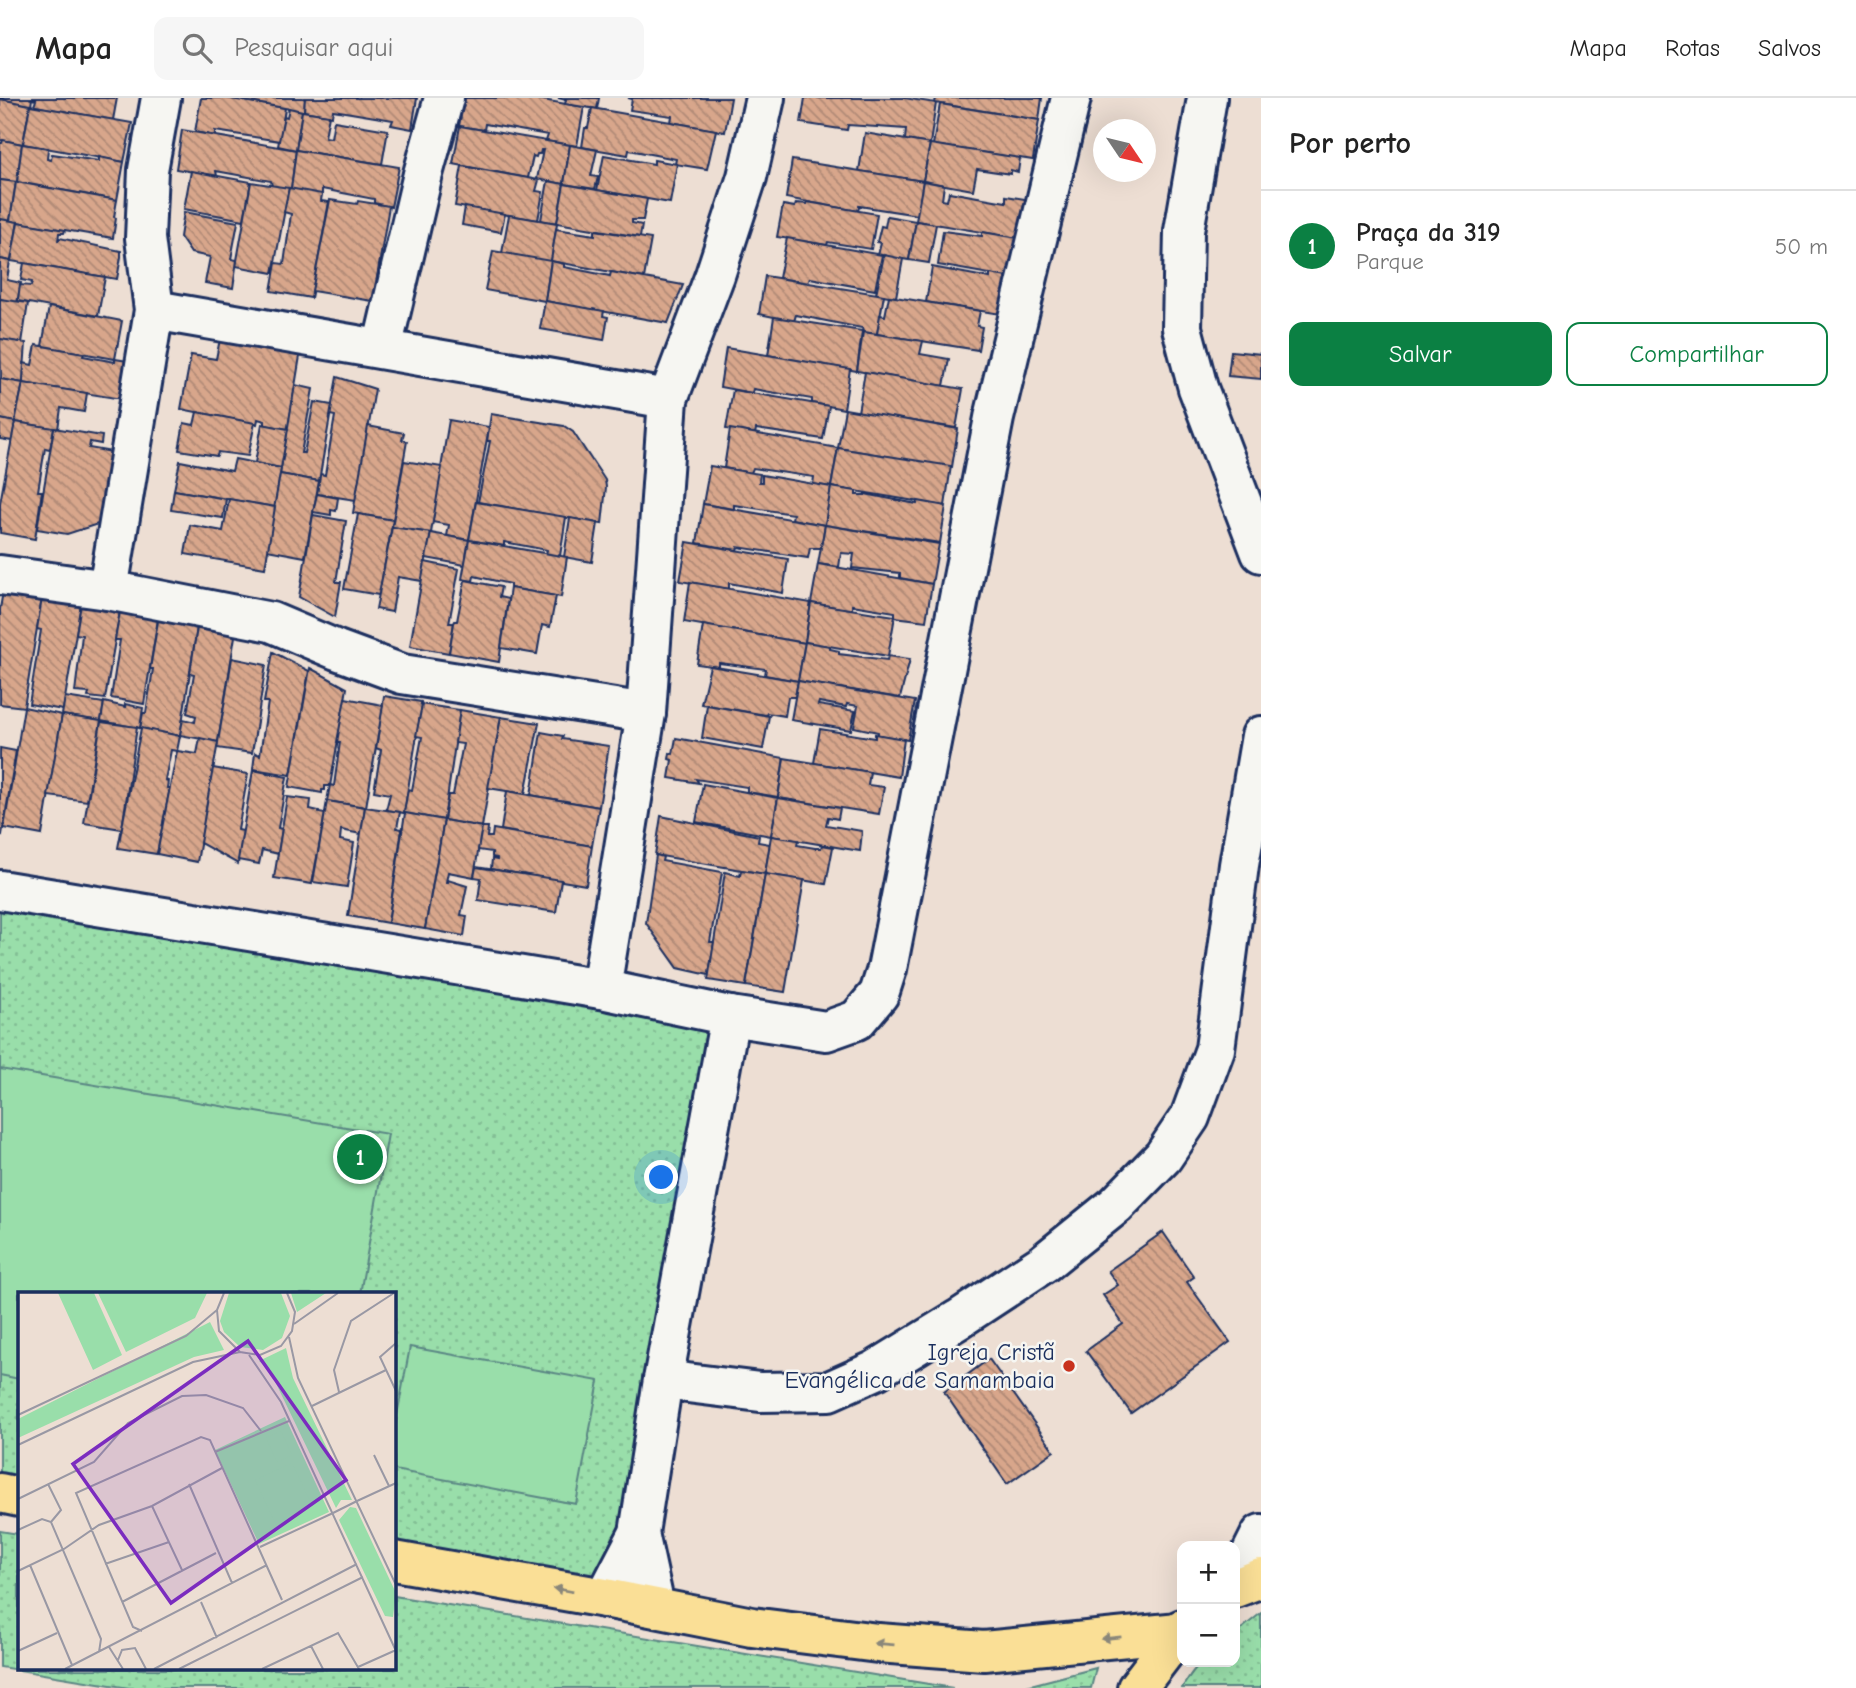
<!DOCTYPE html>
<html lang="pt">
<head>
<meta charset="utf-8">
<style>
	body { margin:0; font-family:"Comic Neue",sans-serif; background:#f6f6f6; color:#222 }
	.controls { position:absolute; right:21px; bottom:21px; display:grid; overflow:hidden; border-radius:14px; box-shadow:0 7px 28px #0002 }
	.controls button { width:63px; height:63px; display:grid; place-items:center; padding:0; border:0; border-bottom:2px solid #e0e0e0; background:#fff; color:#222; font:35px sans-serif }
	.compass { position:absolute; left:1093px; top:21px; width:63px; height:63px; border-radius:50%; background:#fff; box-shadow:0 7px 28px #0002; rotate:125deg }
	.you { position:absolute; left:662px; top:1080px; width:24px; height:24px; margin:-18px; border:5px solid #fff; border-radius:50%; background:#1a73e8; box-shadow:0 0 0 10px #1a73e833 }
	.badge { display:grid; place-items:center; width:46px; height:46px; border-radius:50%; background:#0b8043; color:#fff; font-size:23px; font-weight:700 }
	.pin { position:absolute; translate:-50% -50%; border:4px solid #fff; box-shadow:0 2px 7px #0006 }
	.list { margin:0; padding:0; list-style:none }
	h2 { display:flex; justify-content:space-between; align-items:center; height:91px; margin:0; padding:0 28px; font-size:30px }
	h2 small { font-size:23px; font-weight:400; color:#767676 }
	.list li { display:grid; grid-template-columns:46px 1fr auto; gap:21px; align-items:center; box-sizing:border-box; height:112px; padding:0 28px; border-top:2px solid #e0e0e0 }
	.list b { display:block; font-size:26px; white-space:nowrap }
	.list p { margin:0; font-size:23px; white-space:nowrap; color:#767676 }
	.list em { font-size:23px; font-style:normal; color:#767676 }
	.actions { display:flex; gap:14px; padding:21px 28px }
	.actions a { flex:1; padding:16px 0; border:2px solid #0b8043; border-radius:14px; text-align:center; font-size:24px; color:#0b8043 }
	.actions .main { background:#0b8043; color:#fff }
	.icon { flex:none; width:38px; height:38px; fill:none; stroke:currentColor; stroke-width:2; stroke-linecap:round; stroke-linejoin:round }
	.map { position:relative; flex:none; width:1261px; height:1590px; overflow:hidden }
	header { display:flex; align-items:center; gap:42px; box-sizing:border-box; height:98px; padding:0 35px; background:#fff; border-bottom:2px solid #e0e0e0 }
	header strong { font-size:33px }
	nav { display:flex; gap:38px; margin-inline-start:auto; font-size:24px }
	.search { width:490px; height:63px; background:#f6f6f6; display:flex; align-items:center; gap:18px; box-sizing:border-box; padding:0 24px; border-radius:14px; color:#767676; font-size:26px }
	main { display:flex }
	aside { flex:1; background:#fff }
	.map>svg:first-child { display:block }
</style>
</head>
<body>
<header>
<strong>Mapa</strong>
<div class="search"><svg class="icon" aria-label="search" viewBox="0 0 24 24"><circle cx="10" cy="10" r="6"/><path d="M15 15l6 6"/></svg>Pesquisar aqui</div>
<nav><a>Mapa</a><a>Rotas</a><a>Salvos</a></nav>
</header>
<main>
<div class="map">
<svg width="1261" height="1590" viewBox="0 0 1261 1590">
	<defs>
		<pattern id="park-dots" width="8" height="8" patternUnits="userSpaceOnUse" patternTransform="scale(1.75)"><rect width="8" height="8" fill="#99deaa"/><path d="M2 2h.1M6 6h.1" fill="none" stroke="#83bf95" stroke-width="1.8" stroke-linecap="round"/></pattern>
		<pattern id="building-back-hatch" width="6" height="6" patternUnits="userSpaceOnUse" patternTransform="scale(1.75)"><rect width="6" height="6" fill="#d8a68b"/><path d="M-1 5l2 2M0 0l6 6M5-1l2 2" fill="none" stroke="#ae8875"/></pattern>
	</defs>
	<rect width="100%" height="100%" fill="#edded3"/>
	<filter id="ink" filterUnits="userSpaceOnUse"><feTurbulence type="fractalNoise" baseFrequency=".0143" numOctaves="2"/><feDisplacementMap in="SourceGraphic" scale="14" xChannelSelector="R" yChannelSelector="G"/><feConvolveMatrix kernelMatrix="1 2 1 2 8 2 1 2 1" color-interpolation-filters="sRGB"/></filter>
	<g filter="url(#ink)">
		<g fill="url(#park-dots)" stroke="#5a8684" stroke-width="2">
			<polygon points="0,790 746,921 643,1489 394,1446 394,1196 19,1196 19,1380 0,1377"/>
			<polygon points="0,1433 19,1436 19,1571 394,1571 394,1498 953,1590 129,1590 0,1569"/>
			<path d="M1261 1515V1590H1182C1201 1559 1199 1564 1235 1564V1536Z"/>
			<polygon points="1096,1570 1091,1590 1019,1590"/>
		</g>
		<g fill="#99deaa" stroke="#5a8684" stroke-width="2">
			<polygon points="0,971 388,1036 360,1196 19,1196 19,1281 0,1277"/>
			<polygon points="410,1249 599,1283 576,1406 394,1372 394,1333"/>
		</g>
		<g fill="url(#building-back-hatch)" stroke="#1b2f5e" stroke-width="2">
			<polygon points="0,0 32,0 31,8 0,1"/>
			<polygon points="32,0 117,0 113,22 34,8 36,2 31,1"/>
			<polygon points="201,0 225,0 285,10 280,43 215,33 215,38 195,34"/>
			<polygon points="245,0 303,0 305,1 304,13 302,13 245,3"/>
			<polygon points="417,0 412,31 391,27 393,22 333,12 332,18 304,13 305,0"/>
			<polygon points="464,0 531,0 584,9 577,48 546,43 548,37 485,26 484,32 459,28"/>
			<polygon points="558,0 599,0 597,11 565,6 566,2"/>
			<polygon points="628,0 731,0 725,34 671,24 672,18 630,12 632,1"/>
			<polygon points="805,0 904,0 936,5 930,46 905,42 906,31 848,27 847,32 801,25"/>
			<polygon points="936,0 1042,0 1039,22 935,5"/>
			<polygon points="0,1 30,7 23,46 0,42"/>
			<polygon points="940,6 1039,22 1033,62 933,47"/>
			<polygon points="30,7 132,25 124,64 23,46"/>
			<polygon points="289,10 302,13 296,52 278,48 284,18 287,19"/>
			<polygon points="592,10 716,32 707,71 675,66 676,61 629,52 628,57 582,49 585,30 588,30"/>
			<polygon points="302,13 329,17 325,39 331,40 334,23 388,32 382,66 296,52"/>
			<polygon points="460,28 570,47 564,86 537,81 543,52 541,52 540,56 537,56 536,59 533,58 528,80 453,66"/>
			<polygon points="182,32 296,52 291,91 272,88 271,83 216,73 217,78 176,71"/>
			<polygon points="865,35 930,46 923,83 859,73"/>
			<polygon points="3,42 22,46 17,84 0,82 0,45 2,45"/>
			<polygon points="22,46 48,50 47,61 51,62 52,56 99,63 99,59 124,64 117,102 17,84"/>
			<polygon points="930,46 1020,60 1018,74 1011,72 1011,76 977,71 973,92 923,83"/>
			<polygon points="570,47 597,52 591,78 598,79 595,91 564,86"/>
			<polygon points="296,52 399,69 391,109 374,105 374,101 322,91 322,97 291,91"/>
			<polygon points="604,57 654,66 654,62 677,66 670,105 597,92"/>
			<polygon points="792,62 923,83 918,117 859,108 858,113 786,100"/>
			<polygon points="462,68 539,82 536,93 543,94 538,122 455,108"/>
			<polygon points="191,73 251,84 244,122 184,111"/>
			<polygon points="0,82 16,84 10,123 0,121"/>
			<polygon points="548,83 564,86 557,125 541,122"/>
			<polygon points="923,83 944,87 942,102 947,103 949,94 1006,104 1006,98 1031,102 1024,141 916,123"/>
			<polygon points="16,84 117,102 114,119 116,120 113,140 10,123"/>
			<polygon points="251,84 289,90 273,175 236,168"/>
			<polygon points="564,86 647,101 643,122 632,122 632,125 642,127 640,139 557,125"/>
			<polygon points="289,90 322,96 321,103 329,104 311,200 271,193 276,165 284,166 291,116 284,114"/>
			<polygon points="330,102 357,106 358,103 389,108 373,203 312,193"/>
			<polygon points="807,104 877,116 871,151 828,144 827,147 777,139 783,107 795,109 796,105 807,106"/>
			<polygon points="465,109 505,116 501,134 462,127"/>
			<polygon points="184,114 238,124 231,161 237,162 233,190 205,185 210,159 191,155 180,139"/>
			<polygon points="509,117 557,125 551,164 502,155"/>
			<polygon points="887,118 916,123 909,162 878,157 881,145 877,144 881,128 885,129"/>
			<polygon points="0,121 18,124 11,163 0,161"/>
			<polygon points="916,123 936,126 929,165 909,162"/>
			<polygon points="18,124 65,132 64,135 59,135 58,143 60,140 121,153 121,159 117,181 11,163"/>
			<polygon points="556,131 595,137 595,132 651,141 644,180 551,163"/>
			<polygon points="943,133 982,138 982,134 1024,141 1018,181 938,167"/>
			<polygon points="787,140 882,157 875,192 810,180 808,185 779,180"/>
			<polygon points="493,153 551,163 545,203 485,192"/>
			<polygon points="884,157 903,161 896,199 876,196"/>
			<polygon points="0,161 10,163 7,182 21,185 17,205 0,201"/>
			<polygon points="551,163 564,166 564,169 610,178 611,174 683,187 668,225 545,203"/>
			<polygon points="24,165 105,179 98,218 18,203 20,187 31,188 32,184 21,182"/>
			<polygon points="932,169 990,180 990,176 1012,180 1007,217 926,204"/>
			<polygon points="765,178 884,197 877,236 863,234 862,230 796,217 794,223 759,216"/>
			<polygon points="889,198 980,213 977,228 982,229 978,252 877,236 880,217 885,218"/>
			<polygon points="0,201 28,205 22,245 0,241"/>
			<polygon points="545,203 604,213 603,218 608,219 604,242 540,231"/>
			<polygon points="49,209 122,223 115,261 42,248"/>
			<polygon points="774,219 862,233 857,273 768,257"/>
			<polygon points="863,234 923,243 920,256 949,261 944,288 857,273"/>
			<polygon points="0,241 26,245 23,285 1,281"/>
			<polygon points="220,241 300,258 288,331 265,327 265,323 258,321 257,326 181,311 191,257 216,261"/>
			<polygon points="36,247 84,255 83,258 115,264 115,261 134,264 121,301 23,285 24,265 32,267"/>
			<polygon points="726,250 850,271 844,311 812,305 812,301 753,291 752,295 720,289"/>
			<polygon points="1231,253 1261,256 1261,281 1228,278"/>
			<polygon points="865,274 963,291 956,330 858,314"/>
			<polygon points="337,279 375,291 356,402 317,396 320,376 325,377 335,318 330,317"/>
			<polygon points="0,281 23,285 15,324 0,321"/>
			<polygon points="23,285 87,295 84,314 61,310 58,331 15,324"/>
			<polygon points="295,287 313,291 301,355 304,355 314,304 332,307 319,383 280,376"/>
			<polygon points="733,292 829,308 823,341 756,331 755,336 726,331"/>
			<polygon points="845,311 958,331 952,369 838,350"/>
			<polygon points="197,314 255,325 248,358 218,354 217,358 179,352 184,325 194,327"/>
			<polygon points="491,316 564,328 573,334 605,382 606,389 602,426 478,404 490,343 487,343"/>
			<polygon points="0,321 15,324 12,343 0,341"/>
			<polygon points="449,322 489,329 469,442 447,438 449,427 432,424"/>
			<polygon points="15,324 54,330 50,351 45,350 38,393 42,393 35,441 0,435 0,405"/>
			<polygon points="262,326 288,331 281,370 255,365"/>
			<polygon points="368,328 404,335 402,342 407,343 393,422 353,415"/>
			<polygon points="54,330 102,338 101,346 90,344 89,350 112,354 101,425 67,436 37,431"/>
			<polygon points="730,331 838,350 831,389 813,386 814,379 753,370 751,375 724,370"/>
			<polygon points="838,350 951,368 945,408 831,389"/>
			<polygon points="235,361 281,370 275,409 174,392 180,363 232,373"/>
			<polygon points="404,363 442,369 431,435 392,429"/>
			<polygon points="710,368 760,376 759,384 762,384 762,377 831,389 825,427 792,421 793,416 734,407 734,411 703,406"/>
			<polygon points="280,376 319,383 305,459 267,452"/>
			<polygon points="831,389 856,393 856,397 865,397 865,396 917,406 918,403 946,408 940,445 825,427"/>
			<polygon points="174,392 226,401 223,420 171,412"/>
			<polygon points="317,396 338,400 336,413 331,412 331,417 313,414"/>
			<polygon points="229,401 275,409 265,470 185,456 190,427 223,433"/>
			<polygon points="476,404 566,419 560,458 546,456 547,452 504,444 504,448 469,442"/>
			<polygon points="703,406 825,427 821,450 810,450 808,460 738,449 737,452 697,445"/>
			<polygon points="358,416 393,422 379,497 344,491"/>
			<polygon points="313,417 346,423 336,484 341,484 335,519 299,499"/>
			<polygon points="570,420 598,425 592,464 564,459"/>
			<polygon points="825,427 939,446 932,486 900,480 900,475 852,470 854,456 841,455 839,469 818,466"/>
			<polygon points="392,429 431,435 422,483 398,479 392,514 376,511"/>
			<polygon points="431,435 469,442 465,467 426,460"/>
			<polygon points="469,442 567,459 561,499 510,490 510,486 474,478 473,483 462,481"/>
			<polygon points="687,444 788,461 783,495 729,485 729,491 680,483"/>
			<polygon points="425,464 459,471 449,525 454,525 449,555 410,548"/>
			<polygon points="818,466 932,486 926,523 895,519 895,514 852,507 852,512 811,505"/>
			<polygon points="465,482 501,489 499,499 508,501 499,564 449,555 454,525 455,523 457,523"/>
			<polygon points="690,484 811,505 805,545 684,524"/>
			<polygon points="510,490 556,498 550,529 542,527 537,556 501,550"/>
			<polygon points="3,493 42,500 24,609 0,606 0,511"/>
			<polygon points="42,500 81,506 63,612 29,606 41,532 37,531"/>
			<polygon points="811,505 895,518 888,558 805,544"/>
			<polygon points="81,506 120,513 105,601 88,599 89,595 75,594 82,537 76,536"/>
			<polygon points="121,508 159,515 144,606 111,600 120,542 115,542"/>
			<polygon points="159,517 198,523 180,638 140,630 143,615 146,615 153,571 150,571"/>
			<polygon points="198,523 236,532 218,644 180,637 183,621 195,624 196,618 187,615 194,576 190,575"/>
			<polygon points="703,527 805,545 798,583 765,577 766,571 719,565 719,569 697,566"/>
			<polygon points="805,544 830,548 830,551 839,553 839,556 887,562 888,558 910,561 900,600 798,583"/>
			<polygon points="273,554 309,573 291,677 253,671 255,655 260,657 268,604 264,604"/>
			<polygon points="232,560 266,567 252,655 217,650"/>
			<polygon points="710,568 798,583 795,599 788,599 785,618 767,615 766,617 701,606"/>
			<polygon points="310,570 347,590 330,688 325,688 325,692 322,692 322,695 289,689"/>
			<polygon points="798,583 915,603 908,642 878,637 878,634 854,629 858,608 847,606 846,609 819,604 818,607 855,613 851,632 791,622"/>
			<polygon points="384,598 421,604 422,607 404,715 386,712 390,696 374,693 381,652 376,650"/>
			<polygon points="65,599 104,605 101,623 62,617"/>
			<polygon points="345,600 383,607 366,709 327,703 330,687 334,688 340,644 337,644"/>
			<polygon points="104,604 125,609 125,606 143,610 140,630 101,623"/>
			<polygon points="420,606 460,612 444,722 404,715 408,691 412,692 422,639 416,638 422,607"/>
			<polygon points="707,607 769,618 763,651 702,640"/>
			<polygon points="24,609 62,617 42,737 4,730"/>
			<polygon points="460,612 501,619 482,729 444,722 448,697 453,697 463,646 455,645"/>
			<polygon points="62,617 101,623 87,703 48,698"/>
			<polygon points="501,619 539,625 525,696 488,690"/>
			<polygon points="101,624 137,629 122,731 84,725"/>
			<polygon points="141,630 180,638 177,653 171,652 165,682 168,683 167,690 170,690 157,756 118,750"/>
			<polygon points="820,631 875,640 875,636 904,641 899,679 814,665"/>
			<polygon points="541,634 563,638 562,641 609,648 599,709 531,697"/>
			<polygon points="200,640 218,644 197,764 157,756 177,653 197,656"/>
			<polygon points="676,640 784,660 778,699 747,694 747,689 696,681 699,685 669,680 672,662 669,661 670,655 673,656"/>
			<polygon points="0,650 16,653 2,737 0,736"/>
			<polygon points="784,660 870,674 868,687 884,689 879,716 778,700"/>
			<polygon points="213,670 248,676 238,732 243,733 238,766 200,745"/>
			<polygon points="253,672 287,679 278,730 282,731 278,756 262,752 259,766 238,762"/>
			<polygon points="703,686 778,700 771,738 696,724"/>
			<polygon points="507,693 599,709 592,748 501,732"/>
			<polygon points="287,699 311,702 310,711 319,713 319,715 325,716 312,786 274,780"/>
			<polygon points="778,700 840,710 838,721 828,719 826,727 862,733 860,753 771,738"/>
			<polygon points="327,703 365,709 361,736 341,732 340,742 354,745 347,789 313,784"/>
			<polygon points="365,709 400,714 397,730 402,731 388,825 348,818"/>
			<polygon points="405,715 444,722 425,831 388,825"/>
			<polygon points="661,718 759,738 758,744 770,746 765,776 655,757"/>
			<polygon points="444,722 482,729 474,779 448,774 446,784 448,784 448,782 467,788 461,817 467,818 464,838 425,831"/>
			<polygon points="482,729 488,729 487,739 492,739 493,731 592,748 586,787 491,771 492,761 497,762 497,760 492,759 492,754 478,752"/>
			<polygon points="771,738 798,742 797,747 815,750 821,750 822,747 833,749 826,786 765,776"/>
			<polygon points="656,757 663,759 662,763 722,774 710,844 714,844 709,877 678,870 646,825"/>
			<polygon points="476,769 561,782 556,814 478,802 481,780 474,779"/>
			<polygon points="741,772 765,776 746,888 708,882 725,774 740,778"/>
			<polygon points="765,776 804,782 785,894 746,888"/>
			<polygon points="1163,1134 1194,1179 1187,1184 1230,1244 1131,1315 1086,1253 1123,1226 1103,1197 1118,1187 1108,1173"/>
			<polygon points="989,1261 1054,1353 1007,1386 944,1294"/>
		</g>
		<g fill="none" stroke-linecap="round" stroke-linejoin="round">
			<g stroke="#1b2f5e" stroke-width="44">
				<g id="minor">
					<polyline points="1207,0 1184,133 1182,230 1198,290 1261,455"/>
					<polyline points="154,212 668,301"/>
					<polyline points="382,251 423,76 444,0"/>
					<polyline points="0,477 108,492 271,524 337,552 402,576 646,615"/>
					<polyline points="108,492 154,212 145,140 148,72 161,0"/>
					<polyline points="0,792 601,891 730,918 826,933 857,922 879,896 887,871 994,320 1071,0"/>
					<polyline points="601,891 646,615 668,301 715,177 747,79 765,0"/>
					<polyline points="663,1282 760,1294 829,1293 876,1272 959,1221 1044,1165 1116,1107 1163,1059 1190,1019 1215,951 1239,767 1261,638"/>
					<polyline points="639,1435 655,1509"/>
					<polyline points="1235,1488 1261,1436"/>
					<polyline points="605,1500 639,1435 663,1282 730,918"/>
				</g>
			</g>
			<g stroke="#1b2f5e" stroke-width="44">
				<g id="major">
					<polyline points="0,1395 19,1399"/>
					<polyline points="394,1463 605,1500 752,1529 878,1545 984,1553 1179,1534"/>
					<polyline points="1235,1490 1261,1480"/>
					<polyline points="1137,1590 1182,1531"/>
				</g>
			</g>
			<use href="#minor" stroke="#f6f6f2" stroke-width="38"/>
			<use href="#major" stroke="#fadf96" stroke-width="38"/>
		</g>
		<defs><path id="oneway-solid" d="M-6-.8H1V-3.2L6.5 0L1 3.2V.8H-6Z" transform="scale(1.75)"/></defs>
		<g fill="#8a877a">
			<use href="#oneway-solid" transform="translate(563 1492) rotate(-170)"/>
			<use href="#oneway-solid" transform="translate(1111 1540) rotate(174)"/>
			<use href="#oneway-solid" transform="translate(884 1546) rotate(-175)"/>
		</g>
	</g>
	<circle fill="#c8321e" stroke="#f6f6f2" stroke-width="2.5" cx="1069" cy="1268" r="7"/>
	<g text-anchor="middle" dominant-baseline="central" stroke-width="5" stroke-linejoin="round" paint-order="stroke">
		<g font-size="24" fill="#1b2f5e" stroke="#f6f6f2" text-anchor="end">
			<text x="1055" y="1254">Igreja Cristã<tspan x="1055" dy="28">Evangélica de Samambaia</tspan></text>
		</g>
	</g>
	<g transform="translate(18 1194)">
		<rect width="378" height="378" fill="#edded3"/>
		<path d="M40 1H76L104 63 75 78ZM211 1H263L272 24 264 46 245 58 222 55 206 40 202 29ZM273 1H308L279 20ZM192 30 206 58 176 65 0 146V127ZM268 56 275 86 334 208H323L318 216 252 79 241 69ZM267 125 311 220 241 252 197 158ZM332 215 338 216 378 301 375 325 367 324 321 228Z" fill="#99deaa"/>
		<path d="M80 1H189L177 26 108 60ZM263 139 274 163 259 170 248 146ZM274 171 297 219 260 237 237 188Z" fill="#99deaa"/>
		<path fill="none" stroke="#9998a4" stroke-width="2" d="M206 1 199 18 201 39 222 60 242 63 263 54 274 39 277 20 269 1M276 32 320 1M271 45 280 86 378 293M378 51 362 65 378 99M231 63 263 110 378 359M321 100 316 78 333 29 376 1M294 114 368 78M0 123 168 44 199 18M0 153 175 70 222 60M197 160 271 129M356 163 371 194M30 192 43 218 33 230M171 192 214 291M0 207 76 170 110 131 164 104 188 103 225 116 243 139M339 209 378 191M134 214 164 278M315 221 339 209M0 238 24 227 33 230 83 347 81 360M242 255 315 221M87 272 151 250M12 273 54 373M0 279 46 257 81 233 134 214 204 176M104 310 198 261M183 310 199 346M124 339 115 335 58 201 183 145 192 148 264 308M293 354 305 377M91 355 105 377M0 359 39 341M100 368 104 358 117 356 128 377M340 375 378 358M47 377 249 273M136 377 339 272M161 377 345 285M244 377 320 341 341 377"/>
		<path fill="#7b2cbf" fill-opacity="0.15" stroke="#7b2cbf" stroke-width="3.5" d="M230 49 328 188 153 311 55 172Z"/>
		<rect width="378" height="378" fill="none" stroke="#1b2f5e" stroke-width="3.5"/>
	</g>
</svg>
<div class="controls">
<button>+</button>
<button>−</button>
</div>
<svg class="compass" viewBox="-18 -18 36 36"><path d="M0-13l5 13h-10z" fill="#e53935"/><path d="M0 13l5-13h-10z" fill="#767676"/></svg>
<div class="you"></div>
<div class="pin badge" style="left:360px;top:1059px">1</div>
</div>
<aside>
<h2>Por perto<small></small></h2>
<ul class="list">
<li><span class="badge">1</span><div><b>Praça da 319</b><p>Parque</p></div><em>50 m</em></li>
</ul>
<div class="actions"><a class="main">Salvar</a><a>Compartilhar</a></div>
</aside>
</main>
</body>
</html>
